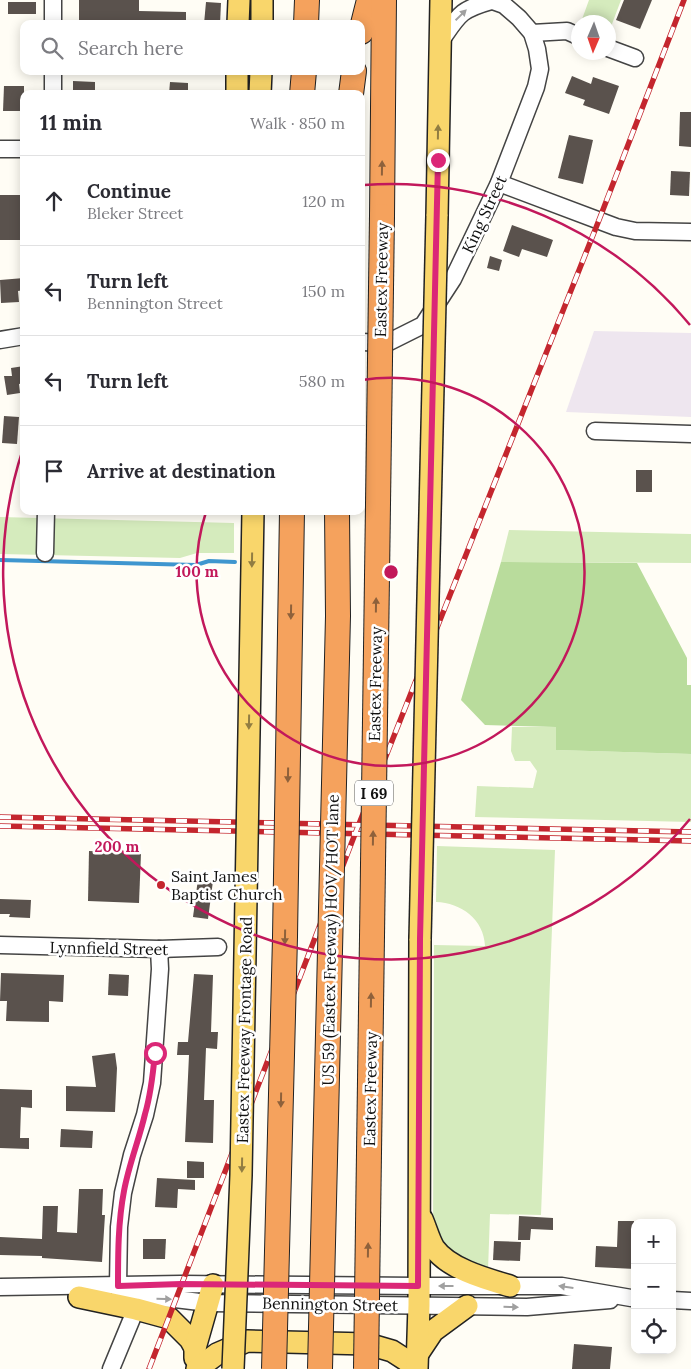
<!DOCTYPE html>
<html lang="en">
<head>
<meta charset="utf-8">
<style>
	body { margin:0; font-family:Lora,serif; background:#f2f2f3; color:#2b2b33 }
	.controls { position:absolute; right:15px; bottom:15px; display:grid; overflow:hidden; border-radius:10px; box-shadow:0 2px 12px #0003 }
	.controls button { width:45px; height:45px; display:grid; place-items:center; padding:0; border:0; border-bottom:1px solid #e1e1e2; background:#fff; color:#2b2b33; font:25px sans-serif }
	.compass { position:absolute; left:571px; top:15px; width:45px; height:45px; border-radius:50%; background:#fff; box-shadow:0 2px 12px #0003; rotate:182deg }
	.stop { position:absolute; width:15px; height:15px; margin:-11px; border:4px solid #db2777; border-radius:50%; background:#fff }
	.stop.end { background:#db2777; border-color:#fff; box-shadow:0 1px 5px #0008 }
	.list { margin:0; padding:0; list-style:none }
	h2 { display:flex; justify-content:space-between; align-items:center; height:65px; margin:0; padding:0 20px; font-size:21px }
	h2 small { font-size:16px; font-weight:400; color:#7c7c81 }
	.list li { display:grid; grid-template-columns:32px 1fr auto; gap:15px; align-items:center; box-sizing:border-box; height:90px; padding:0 20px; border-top:1px solid #e1e1e2 }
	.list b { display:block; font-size:19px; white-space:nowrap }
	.list p { margin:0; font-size:16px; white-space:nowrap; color:#7c7c81 }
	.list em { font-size:16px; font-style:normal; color:#7c7c81 }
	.icon { flex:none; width:28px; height:28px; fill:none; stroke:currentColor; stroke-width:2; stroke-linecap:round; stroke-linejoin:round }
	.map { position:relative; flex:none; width:691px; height:1369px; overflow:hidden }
	.search { position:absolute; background:#fff; box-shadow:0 2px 12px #0003; left:20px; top:20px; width:345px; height:55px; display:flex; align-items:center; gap:12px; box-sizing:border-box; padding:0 18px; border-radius:10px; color:#7c7c81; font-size:19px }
	.panel { position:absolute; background:#fff; box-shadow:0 2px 12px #0003; left:20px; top:90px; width:345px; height:425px; border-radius:10px }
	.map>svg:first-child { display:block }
</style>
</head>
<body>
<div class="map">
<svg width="691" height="1369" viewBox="0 0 691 1369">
	<rect width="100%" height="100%" fill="#fffdf5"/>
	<polygon fill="#eee6ef" points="594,331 691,333 691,417 566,412"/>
	<g fill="#d5ebbd">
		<polygon points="589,0 621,0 609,32 608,22 581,22"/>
		<polygon points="0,517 234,523 234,553 197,553 180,558 0,554"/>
		<polygon points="509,530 691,534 691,563 501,562"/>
		<polygon points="512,727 557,727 556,750 691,754 691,822 475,817 477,786 533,788 537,771 530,761 515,761 511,751"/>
		<path d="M437 846 555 850 541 1215 490 1214 488 1270 476 1269 433 1237 434 945 485 946C484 919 461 903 436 902Z"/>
	</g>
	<polygon fill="#b9dc9c" points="501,562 637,563 687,658 687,685 691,685 691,754 556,750 556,727 485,725 461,700"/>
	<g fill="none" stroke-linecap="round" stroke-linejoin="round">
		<polyline stroke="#3f96cf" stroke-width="4" points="0,560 196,565 209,561 235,562"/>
	</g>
	<g fill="#5a524d">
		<polygon points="79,0 139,0 139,11 186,12 186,24 79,24"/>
		<polygon points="624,0 652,0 640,29 616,20"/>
		<rect x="8" y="2" width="28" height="12"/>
		<polygon points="206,2 221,3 220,24 204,24"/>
		<polygon points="572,76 591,84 593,77 619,86 609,114 583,105 585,100 565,93"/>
		<polygon points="73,81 95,82 95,94 73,94"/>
		<polygon points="170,82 188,83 188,94 169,94"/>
		<polygon points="4,86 24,86 24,111 3,111"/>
		<polygon points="680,112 691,112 691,147 679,146"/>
		<polygon points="569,135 593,140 583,184 558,178"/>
		<polygon points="671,171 690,172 689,196 670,195"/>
		<rect x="0" y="195" width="24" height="45"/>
		<polygon points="512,225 553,240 547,257 522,249 519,257 503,251"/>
		<polygon points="490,256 502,260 499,271 487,268"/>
		<polygon points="24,278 24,290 18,291 19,302 1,303 0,280"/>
		<polygon points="24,366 24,383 19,384 20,393 7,395 4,376 12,376 11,368"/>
		<polygon points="4,416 19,417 17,444 2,443"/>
		<rect x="636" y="470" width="16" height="22"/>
		<polygon points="89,851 141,853 139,903 88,901"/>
		<polygon points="198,879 213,881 208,919 193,917"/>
		<polygon points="0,899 31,900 30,918 9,917 10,914 0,914"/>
		<polygon points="1,973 64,975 63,1002 49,1001 49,1022 6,1021 7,1001 0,1001"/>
		<polygon points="109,974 129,975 128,996 108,995"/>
		<polygon points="194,974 213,975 211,1032 218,1032 217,1049 206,1048 204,1100 214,1100 213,1143 185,1142 189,1055 177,1055 178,1042 188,1042"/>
		<polygon points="115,1053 117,1068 115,1112 66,1111 66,1086 96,1087 92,1056"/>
		<polygon points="0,1089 32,1090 32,1108 21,1107 20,1138 29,1138 29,1149 0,1148"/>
		<polygon points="61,1129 93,1131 92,1148 60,1147"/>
		<polygon points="187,1161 204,1162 204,1178 187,1178"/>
		<polygon points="157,1178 195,1180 195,1190 178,1189 177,1208 155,1207"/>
		<polygon points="79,1189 103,1189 102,1215 105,1215 102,1262 42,1258 42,1256 0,1255 0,1237 42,1239 43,1206 58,1206 57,1232 77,1233"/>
		<polygon points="519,1216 553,1218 553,1230 531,1229 530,1240 518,1240"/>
		<polygon points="618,1221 634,1221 635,1269 595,1267 596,1246 617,1247"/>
		<polygon points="143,1239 166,1239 165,1259 143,1259"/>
		<polygon points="494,1241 521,1242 520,1261 493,1260"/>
		<polygon points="574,1344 612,1347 610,1369 572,1369"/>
	</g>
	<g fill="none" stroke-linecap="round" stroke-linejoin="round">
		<g stroke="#444" stroke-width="19">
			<g id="minor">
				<polyline points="53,24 53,0"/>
				<polyline points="532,33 567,31 578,36"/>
				<path d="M440 42C459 15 459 10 491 1"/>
				<polyline points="608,48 635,58"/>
				<polyline points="53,94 53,71"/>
				<polyline points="0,149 24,149"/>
				<polyline points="499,183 616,227 635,231 691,232"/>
				<polyline points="0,340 24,336"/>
				<polyline points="361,342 387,343 423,325 453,279 499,183 536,87 540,69 537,49 532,33 519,18 504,5 490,0"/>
				<polyline points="595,431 691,434"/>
				<polyline points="45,553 46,511"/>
				<polyline points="0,945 159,949 218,947"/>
				<polyline points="118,1286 119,1227 123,1193 132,1155 145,1115 152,1083 160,969 159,949"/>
				<polyline points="0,1287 181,1284 418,1286 562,1286 631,1298"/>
				<polyline points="118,1298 175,1299 208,1303 527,1307 610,1300"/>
				<polyline points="672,1300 691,1301"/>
				<polyline points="111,1369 140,1299"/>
			</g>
		</g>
		<g stroke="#222" stroke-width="24">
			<g id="major">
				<polyline points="238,24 239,0"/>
				<polyline points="262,24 262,0"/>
				<polyline points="237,94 237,71"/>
				<polyline points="260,94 261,71"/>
				<polyline points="437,216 441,0"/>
				<path d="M422 1219C426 1228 429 1240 434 1248 449 1269 486 1279 510 1286"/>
				<polyline points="79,1297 136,1309 169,1318 190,1339 195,1348"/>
				<polyline points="417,1355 433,1331 467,1306"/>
				<polyline points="195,1358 195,1348 213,1285"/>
				<polyline points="197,1369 217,1354 247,1341 368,1344 392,1351 406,1360 416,1369"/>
				<polyline points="417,1369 419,1305 420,939"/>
			</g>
		</g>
		<g stroke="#222" stroke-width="26">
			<g id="highway">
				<polyline points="306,24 307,0"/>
				<polyline points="361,32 369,0"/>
				<polyline points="302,94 304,71"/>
				<polyline points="351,94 354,71"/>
				<polyline points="382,216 384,0"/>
			</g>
		</g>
		<use href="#minor" stroke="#fff" stroke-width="16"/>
		<use href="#major" stroke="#f9d66b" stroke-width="21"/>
		<use href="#highway" stroke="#f5a25d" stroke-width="24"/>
		<g stroke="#c4262e" stroke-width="5.5">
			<g id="rail">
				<polyline points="0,817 691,832"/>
				<polyline points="0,826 691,841"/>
				<polyline points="149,1369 355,834 599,220 684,0"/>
			</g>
		</g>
		<use href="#rail" stroke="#fff" stroke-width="4" stroke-dasharray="11" stroke-linecap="butt"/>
		<g stroke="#222" stroke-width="24" stroke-linecap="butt">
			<g id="major-bridge">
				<polyline points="420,939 437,216"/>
				<polyline points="233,1369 241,1175 253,511"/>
			</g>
		</g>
		<g stroke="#222" stroke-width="26" stroke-linecap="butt">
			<g id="highway-bridge">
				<polyline points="274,1369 285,937 292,511"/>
				<polyline points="320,1369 338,616 337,511"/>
				<polyline points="366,1369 382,216"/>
			</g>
		</g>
		<use href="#major-bridge" stroke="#f9d66b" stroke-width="21"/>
		<use href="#highway-bridge" stroke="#f5a25d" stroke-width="24"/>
	</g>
	<defs><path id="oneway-solid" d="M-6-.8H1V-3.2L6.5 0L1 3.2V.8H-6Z" transform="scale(1.25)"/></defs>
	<g fill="#a0a0a0">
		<use href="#oneway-solid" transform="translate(461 15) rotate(-44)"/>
		<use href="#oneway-solid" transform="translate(446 1286) rotate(180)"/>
		<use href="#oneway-solid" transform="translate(566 1287) rotate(-172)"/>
		<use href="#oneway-solid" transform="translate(164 1299) rotate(1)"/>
		<use href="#oneway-solid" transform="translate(511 1307) rotate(1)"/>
	</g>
	<g fill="#917d42">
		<use href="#oneway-solid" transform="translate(438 132) rotate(-89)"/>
		<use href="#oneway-solid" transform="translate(252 560) rotate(91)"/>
		<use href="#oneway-solid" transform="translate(249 722) rotate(91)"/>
		<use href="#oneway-solid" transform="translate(242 1165) rotate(91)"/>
	</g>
	<g fill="#8e613b">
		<use href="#oneway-solid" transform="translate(382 168) rotate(-89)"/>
		<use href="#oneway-solid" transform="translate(376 605) rotate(-89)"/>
		<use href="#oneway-solid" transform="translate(291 612) rotate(91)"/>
		<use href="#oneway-solid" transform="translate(288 775) rotate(91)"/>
		<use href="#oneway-solid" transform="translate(373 838) rotate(-89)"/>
		<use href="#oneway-solid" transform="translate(285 937) rotate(91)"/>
		<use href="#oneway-solid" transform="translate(371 1000) rotate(-89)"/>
		<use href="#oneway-solid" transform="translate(281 1100) rotate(91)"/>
		<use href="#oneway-solid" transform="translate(368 1250) rotate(-89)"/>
	</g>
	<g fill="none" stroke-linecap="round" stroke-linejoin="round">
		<path stroke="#db2777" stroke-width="6" d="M155 1053C153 1074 151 1094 145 1114 139 1140 129 1164 124 1191 118 1222 118 1255 118 1286L181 1284 418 1286 420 939 438 160"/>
	</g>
	<g fill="none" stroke="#c2185b" stroke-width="2.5">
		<path d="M362 380A194 194 0 1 1 206 512"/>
		<path d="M690 819A388 388 0 0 1 23 449M364 185A388 388 0 0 1 690 325"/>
	</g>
	<circle fill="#c4262e" stroke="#fff" stroke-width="2" cx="161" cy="885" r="5"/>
	<g text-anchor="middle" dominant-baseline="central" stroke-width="5" stroke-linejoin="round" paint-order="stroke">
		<rect fill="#fff" stroke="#585858" stroke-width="1" x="355" y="780.5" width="38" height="25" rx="4"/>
		<g font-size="15" font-weight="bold" fill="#111">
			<text x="374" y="793">I 69</text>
		</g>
		<g font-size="16" fill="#111" stroke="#fff">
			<text transform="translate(484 214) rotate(-65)">King Street</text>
			<text transform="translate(381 280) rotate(-89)">Eastex Freeway</text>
			<text transform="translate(375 684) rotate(-89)">Eastex Freeway</text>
			<text transform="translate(330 940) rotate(-89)">US 59 (Eastex Freeway) HOV/HOT lane</text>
			<text transform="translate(109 948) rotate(1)">Lynnfield Street</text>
			<text transform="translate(244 1030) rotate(-89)">Eastex Freeway Frontage Road</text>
			<text transform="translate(370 1089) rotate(-89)">Eastex Freeway</text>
			<text transform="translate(330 1304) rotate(1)">Bennington Street</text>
		</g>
		<g font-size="16" fill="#111" stroke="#fff" text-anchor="start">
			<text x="171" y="876">Saint James<tspan x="171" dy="18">Baptist Church</tspan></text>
		</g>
	</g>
	<circle cx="391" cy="572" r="8" fill="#c2185b" stroke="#fff" stroke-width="2.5"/>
	<g font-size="15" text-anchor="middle" font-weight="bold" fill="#c2185b" stroke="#fff" stroke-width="5" stroke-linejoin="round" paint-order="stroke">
		<text x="197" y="577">100 m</text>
		<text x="117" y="852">200 m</text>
	</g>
</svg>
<div class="controls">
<button>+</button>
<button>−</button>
<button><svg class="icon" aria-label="locate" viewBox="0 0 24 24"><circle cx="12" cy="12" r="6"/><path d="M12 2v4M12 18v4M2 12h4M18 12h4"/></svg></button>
</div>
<svg class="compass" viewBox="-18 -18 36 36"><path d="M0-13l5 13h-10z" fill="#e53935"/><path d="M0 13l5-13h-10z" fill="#7c7c81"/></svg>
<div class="stop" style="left:155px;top:1053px"></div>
<div class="stop end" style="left:438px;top:160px"></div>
<div class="search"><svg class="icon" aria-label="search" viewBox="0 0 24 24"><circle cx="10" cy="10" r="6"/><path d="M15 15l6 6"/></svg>Search here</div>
<section class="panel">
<h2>11 min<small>Walk · 850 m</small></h2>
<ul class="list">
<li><svg class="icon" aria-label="ahead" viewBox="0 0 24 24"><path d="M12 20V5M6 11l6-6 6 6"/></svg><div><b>Continue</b><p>Bleker Street</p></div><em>120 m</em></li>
<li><svg class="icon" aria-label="left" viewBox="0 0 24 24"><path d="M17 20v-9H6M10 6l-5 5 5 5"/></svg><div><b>Turn left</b><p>Bennington Street</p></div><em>150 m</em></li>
<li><svg class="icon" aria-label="left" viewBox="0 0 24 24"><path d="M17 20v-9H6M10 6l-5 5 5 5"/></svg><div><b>Turn left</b></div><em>580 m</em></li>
<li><svg class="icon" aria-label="arrive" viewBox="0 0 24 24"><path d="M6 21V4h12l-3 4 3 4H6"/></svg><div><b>Arrive at destination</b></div></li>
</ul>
</section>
</div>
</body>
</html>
